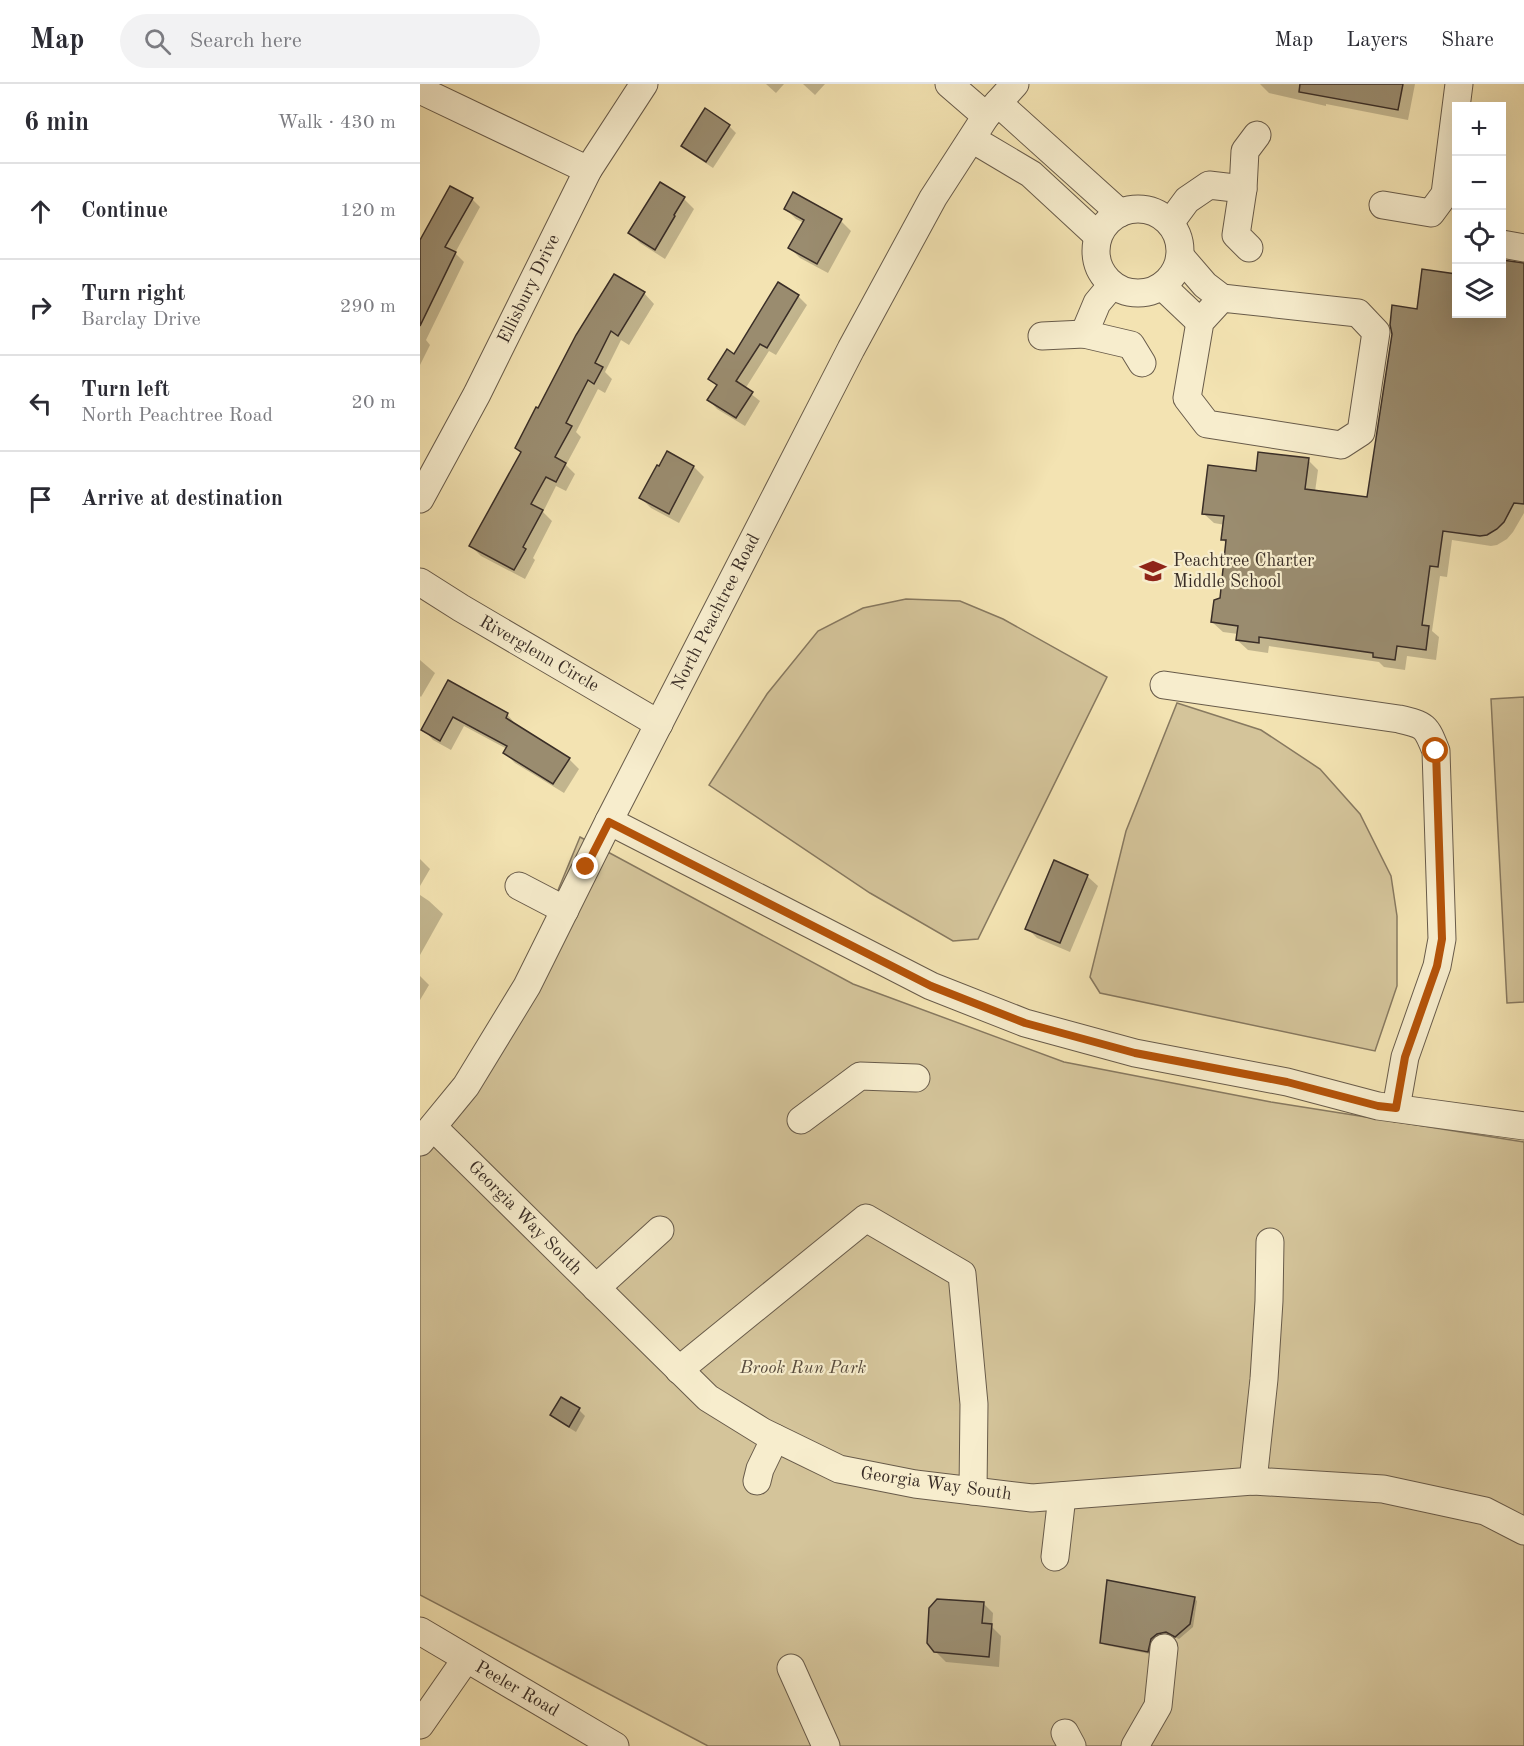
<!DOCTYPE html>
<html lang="en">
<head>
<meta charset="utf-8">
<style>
	body { margin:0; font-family:"Old Standard TT",serif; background:#f2f2f3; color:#2b2b33 }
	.controls { position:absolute; right:18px; top:18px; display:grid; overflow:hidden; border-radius:0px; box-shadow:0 6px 24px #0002 }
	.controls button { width:54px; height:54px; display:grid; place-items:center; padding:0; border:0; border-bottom:2px solid #e1e1e2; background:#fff; color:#2b2b33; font:30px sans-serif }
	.stop { position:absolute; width:18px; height:18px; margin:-14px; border:4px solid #b45309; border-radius:50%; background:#fff }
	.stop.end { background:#b45309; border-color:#fff; box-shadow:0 2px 6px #0008 }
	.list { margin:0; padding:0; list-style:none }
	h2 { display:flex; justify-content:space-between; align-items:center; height:78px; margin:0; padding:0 24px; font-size:26px }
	h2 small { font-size:20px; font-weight:400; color:#7c7c81 }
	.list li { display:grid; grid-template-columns:39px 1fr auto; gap:18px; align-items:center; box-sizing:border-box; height:96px; padding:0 24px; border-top:2px solid #e1e1e2 }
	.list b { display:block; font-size:22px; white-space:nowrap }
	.list p { margin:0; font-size:20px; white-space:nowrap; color:#7c7c81 }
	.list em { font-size:20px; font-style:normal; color:#7c7c81 }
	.icon { flex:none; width:33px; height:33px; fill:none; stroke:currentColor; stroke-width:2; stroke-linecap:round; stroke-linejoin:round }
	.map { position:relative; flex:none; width:1104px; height:1662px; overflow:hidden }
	header { display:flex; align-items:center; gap:36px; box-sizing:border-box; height:84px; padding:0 30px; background:#fff; border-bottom:2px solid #e1e1e2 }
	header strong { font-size:28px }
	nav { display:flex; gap:33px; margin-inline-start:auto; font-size:21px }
	.search { width:420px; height:54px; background:#f2f2f3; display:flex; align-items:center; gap:15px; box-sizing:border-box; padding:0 21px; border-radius:33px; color:#7c7c81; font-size:22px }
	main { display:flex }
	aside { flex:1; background:#fff }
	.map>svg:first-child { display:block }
</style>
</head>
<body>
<header>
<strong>Map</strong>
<div class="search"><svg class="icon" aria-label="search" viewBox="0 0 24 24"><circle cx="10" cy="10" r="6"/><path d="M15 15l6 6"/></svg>Search here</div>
<nav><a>Map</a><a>Layers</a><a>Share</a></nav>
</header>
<main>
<aside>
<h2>6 min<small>Walk · 430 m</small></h2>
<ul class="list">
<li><svg class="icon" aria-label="ahead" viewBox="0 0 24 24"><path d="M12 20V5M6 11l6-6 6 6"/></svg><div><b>Continue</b></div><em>120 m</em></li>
<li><svg class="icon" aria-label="right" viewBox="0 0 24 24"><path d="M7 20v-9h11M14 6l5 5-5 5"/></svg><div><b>Turn right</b><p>Barclay Drive</p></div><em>290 m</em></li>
<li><svg class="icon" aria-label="left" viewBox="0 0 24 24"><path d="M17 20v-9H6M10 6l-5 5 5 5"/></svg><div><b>Turn left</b><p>North Peachtree Road</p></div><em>20 m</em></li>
<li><svg class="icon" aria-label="arrive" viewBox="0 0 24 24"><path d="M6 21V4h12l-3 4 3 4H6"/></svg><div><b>Arrive at destination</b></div></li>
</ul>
</aside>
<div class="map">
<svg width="1104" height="1662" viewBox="0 0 1104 1662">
	<rect width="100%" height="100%" fill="#f3e3b2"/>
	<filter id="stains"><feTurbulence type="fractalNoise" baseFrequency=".00333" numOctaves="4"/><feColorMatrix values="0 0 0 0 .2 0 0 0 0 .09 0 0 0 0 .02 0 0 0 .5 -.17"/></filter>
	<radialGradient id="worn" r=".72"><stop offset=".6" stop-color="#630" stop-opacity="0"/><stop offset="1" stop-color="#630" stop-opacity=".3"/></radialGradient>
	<g fill="#d4c49a" stroke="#877960" stroke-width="1.5">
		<polygon points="486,515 540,517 583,535 687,593 558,855 533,857 450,809 289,701 347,610 398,547 443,524"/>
		<polygon points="1104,613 1104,918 1087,919 1071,615"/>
		<polygon points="757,619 841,646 900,685 940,730 971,792 977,832 977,902 955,967 680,909 670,893 706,747"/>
		<polygon points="160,753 433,900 644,978 851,1018 1104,1058 1104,1662 288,1662 0,1511 0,1053 67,978"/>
	</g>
	<g fill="#0003">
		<polygon points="346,0 364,0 356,9"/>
		<polygon points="383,0 405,0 395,11"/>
		<polygon points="840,0 995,0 988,36 906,20 906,22 849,9"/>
		<polygon points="285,27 309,42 316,49 293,84 269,68 263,62"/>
		<polygon points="373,110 421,137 431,147 408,189 380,174 370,164 384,139 376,135 365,124"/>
		<polygon points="52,115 60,123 35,169 44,178 6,256 10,261 0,281 0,160"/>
		<polygon points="264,115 274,125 245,175 220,159 210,149"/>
		<polygon points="1082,177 1104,181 1104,429 1093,448 1087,455 1077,461 1071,462 1032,456 1027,493 1020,492 1012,547 1019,553 1016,576 987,572 985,586 964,583 959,578 849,562 848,569 828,566 817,556 818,550 803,548 792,538 801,515 807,460 803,456 805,441 794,439 783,429 837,389 888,376 898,386 895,408 949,415 998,226 1004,187 1036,191 1036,230 1082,230"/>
		<polygon points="358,200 378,212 387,221 356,271 349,267 325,305 340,317 325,342 297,325 289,316 298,302 290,295 314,272"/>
		<polygon points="224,209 234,220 209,261 201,256 185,288 192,295 185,309 178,305 156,348 161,353 146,381 155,390 146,407 136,402 123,428 132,437 113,474 115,476 105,495 61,472 51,462 102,369 97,364 119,326"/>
		<polygon points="248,369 274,383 284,393 259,439 231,424 221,414"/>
		<polygon points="0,576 15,589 1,613 0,612"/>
		<polygon points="29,598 87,630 97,642 149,675 159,685 144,709 95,679 85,669 87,665 44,642 31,666 13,656 3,645"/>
		<polygon points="0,775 10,785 0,802"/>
		<polygon points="667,792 678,802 650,868 617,854 607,844"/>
		<polygon points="0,811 9,817 23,830 0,871"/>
		<polygon points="0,892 9,901 0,916"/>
		<polygon points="159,1326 165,1332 156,1348 138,1337 132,1331"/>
		<polygon points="774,1514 777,1517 773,1543 759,1555 750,1551 740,1552 730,1570 685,1561 682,1558"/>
		<polygon points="563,1519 573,1529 572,1543 581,1552 579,1583 526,1578 515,1567"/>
	</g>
	<g fill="#9a8c6f" stroke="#3a2e27" stroke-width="1.5">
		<polygon points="880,0 983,0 978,26 879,8"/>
		<polygon points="285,24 310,41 286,78 261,62"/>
		<polygon points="240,98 265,113 254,131 255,132 235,166 208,149"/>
		<polygon points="30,102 53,114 25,163 36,168 0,242 0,156"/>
		<polygon points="373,108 422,135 397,180 368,164 384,136 364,125"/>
		<polygon points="1082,176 1104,179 1104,420 1094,419 1084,438 1077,445 1067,451 1060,452 1023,447 1018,483 1010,482 1002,541 1009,542 1006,566 977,562 975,576 953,573 953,569 839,553 839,559 816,556 818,542 791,538 794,516 800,514 806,456 801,456 804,432 782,430 788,381 836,387 838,368 889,374 885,405 947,413 972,250 970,241 972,221 997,225 1002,185 1036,190 1036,230 1082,230"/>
		<polygon points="194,190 225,208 198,252 191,247 175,279 183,283 174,300 168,296 146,339 152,342 135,373 146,379 136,398 126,393 111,420 123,426 103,463 106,465 94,486 49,462 101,368 95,364 116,323 118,324 156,251"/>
		<polygon points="358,198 379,211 347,264 340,260 316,297 333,308 316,334 287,316 297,301 288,295 307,265 314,270"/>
		<polygon points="247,367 274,382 249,430 219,414 237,381 239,382"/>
		<polygon points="28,596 88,629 86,634 150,674 133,700 83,669 87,662 33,633 20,657 1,646"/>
		<polygon points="634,776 668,791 640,859 605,845"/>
		<polygon points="141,1313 160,1324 149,1343 130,1331"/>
		<polygon points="687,1496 775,1513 770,1540 755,1553 746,1548 737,1550 731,1555 728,1568 680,1559"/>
		<polygon points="517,1515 564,1518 562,1539 572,1540 569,1573 514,1568 507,1559 509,1524"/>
	</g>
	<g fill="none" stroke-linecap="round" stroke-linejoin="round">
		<g stroke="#685b4a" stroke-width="29">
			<g id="minor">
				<polyline points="529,0 566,32"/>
				<polyline points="0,6 168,86"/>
				<polyline points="578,19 700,129"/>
				<polyline points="552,55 611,90 678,152"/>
				<polyline points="823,105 825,67 837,51"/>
				<polyline points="963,121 1011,129 1025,110 1039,0"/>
				<circle cx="718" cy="167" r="42"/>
				<polyline points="750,139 767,116 789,101 823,105 816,151 829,164"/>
				<polyline points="1082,160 1104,164"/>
				<polyline points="760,172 785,201 802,214 938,229 956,248 941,348 921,361 787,340 767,314 780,238 802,214"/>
				<polyline points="692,201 677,219 664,250 711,261 722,279"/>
				<polyline points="742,202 780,238"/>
				<polyline points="622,252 664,250"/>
				<polyline points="0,415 57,310 168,86 224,0"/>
				<polyline points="0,498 41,524 239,640"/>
				<path d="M744 601 979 635C1006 641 1006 642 1016 667L1022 855 1017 882 985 973 976 1024"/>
				<polyline points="189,737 511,902 605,939 715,969 867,998 958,1022 1104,1042"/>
				<polyline points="99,802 145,826"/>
				<polyline points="381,1036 440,992 496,994"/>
				<polyline points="13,1043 288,1314 343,1348 419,1385 495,1400 612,1414 833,1397 963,1405 1065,1427 1104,1447"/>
				<polyline points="0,1058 46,1002 107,902 189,737 431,265 513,114 566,32 595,0"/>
				<polyline points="176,1204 240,1146"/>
				<polyline points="259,1286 446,1134 542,1190 554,1320 553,1407"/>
				<polyline points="337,1397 340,1385 355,1354"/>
				<polyline points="833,1397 844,1295 849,1217 850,1158"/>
				<polyline points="635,1473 642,1412"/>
				<polyline points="0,1547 195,1662"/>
				<polyline points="371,1584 406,1662"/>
				<polyline points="0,1641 46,1575"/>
				<polyline points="645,1649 652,1662"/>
				<polyline points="715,1662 738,1622 744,1564"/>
			</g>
		</g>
		<use href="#minor" stroke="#f7edcd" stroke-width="27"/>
	</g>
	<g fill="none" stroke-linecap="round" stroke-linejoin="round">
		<polyline stroke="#b45309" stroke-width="8" points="166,783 189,738 511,902 605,939 715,969 867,998 958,1022 976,1024 985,973 1017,882 1022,855 1016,667"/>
	</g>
	<defs>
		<g id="school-bare" transform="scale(2.07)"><path d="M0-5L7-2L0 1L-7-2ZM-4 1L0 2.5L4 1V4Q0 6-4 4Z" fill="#8f2418" stroke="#f7edcd" stroke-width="2.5" paint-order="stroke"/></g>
	</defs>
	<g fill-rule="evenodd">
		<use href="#school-bare" x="733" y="487"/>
	</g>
	<g text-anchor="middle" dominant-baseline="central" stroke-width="4.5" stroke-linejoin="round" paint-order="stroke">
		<g font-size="18" fill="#3a2e27" stroke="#f7edcd">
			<text transform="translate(109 205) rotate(-64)">Ellisbury Drive</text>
			<text transform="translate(296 528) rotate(-63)">North Peachtree Road</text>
			<text transform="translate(119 570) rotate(30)">Riverglenn Circle</text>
			<text transform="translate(105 1134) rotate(45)">Georgia Way South</text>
			<text transform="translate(516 1400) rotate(8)">Georgia Way South</text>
			<text transform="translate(97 1605) rotate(30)">Peeler Road</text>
		</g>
		<g font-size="18" fill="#3a2e27" stroke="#f7edcd" text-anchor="start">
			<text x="753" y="477">Peachtree Charter<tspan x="753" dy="21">Middle School</tspan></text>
		</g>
		<g font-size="18" font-style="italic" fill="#594c3e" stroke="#f7edcd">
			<text x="383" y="1284">Brook Run Park</text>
		</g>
	</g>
	<rect width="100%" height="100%" filter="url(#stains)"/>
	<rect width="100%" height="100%" fill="url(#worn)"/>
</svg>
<div class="controls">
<button>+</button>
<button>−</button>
<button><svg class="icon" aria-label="locate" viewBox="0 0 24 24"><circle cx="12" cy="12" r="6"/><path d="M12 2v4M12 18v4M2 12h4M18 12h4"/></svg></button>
<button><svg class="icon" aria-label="layers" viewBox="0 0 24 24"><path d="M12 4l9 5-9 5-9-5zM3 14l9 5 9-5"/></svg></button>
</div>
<div class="stop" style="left:1016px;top:667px"></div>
<div class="stop end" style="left:166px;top:783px"></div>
</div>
</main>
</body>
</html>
